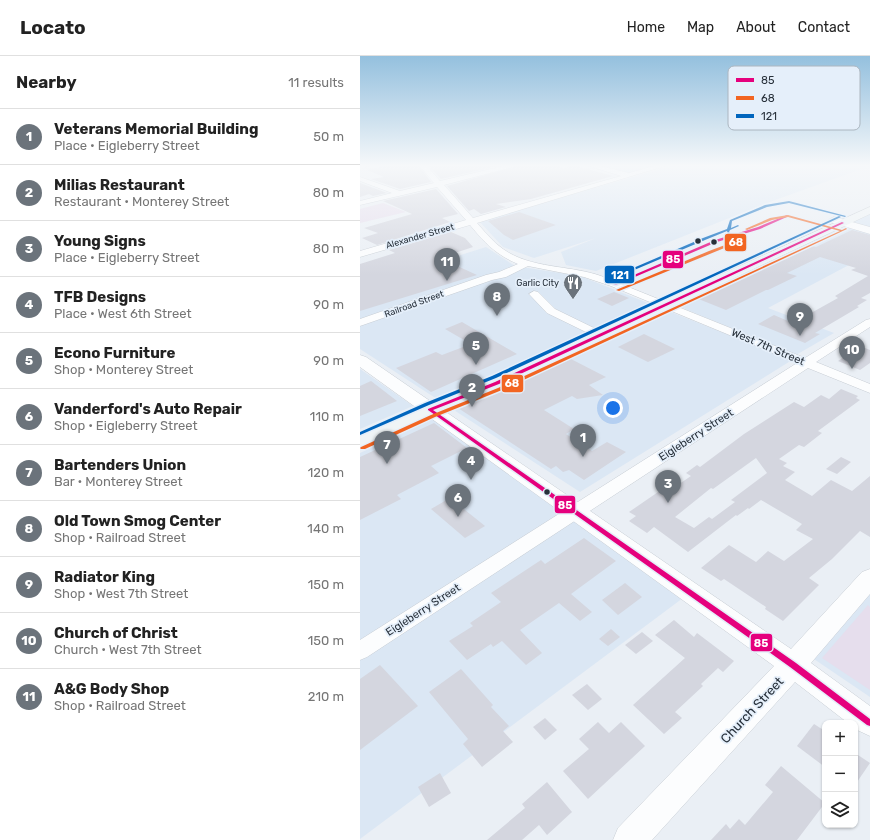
<!DOCTYPE html>
<html lang="en">
<head>
<meta charset="utf-8">
<style>
	body { margin:0; font-family:Rubik,sans-serif; background:#f6f6f6; color:#222 }
	.controls { position:absolute; right:12px; bottom:12px; display:grid; overflow:hidden; border-radius:8px; box-shadow:0 1px 3px #0004 }
	.controls button { width:36px; height:36px; display:grid; place-items:center; padding:0; border:0; border-bottom:1px solid #e0e0e0; background:#fff; color:#222; font:20px sans-serif }
	.you { position:absolute; left:253px; top:352px; width:14px; height:14px; margin:-10px; border:3px solid #fff; border-radius:50%; background:#1a73e8; box-shadow:0 0 0 6px #1a73e833 }
	.badge { display:grid; place-items:center; width:26px; height:26px; border-radius:50%; background:#6b737b; color:#fff; font-size:13px; font-weight:700 }
	.pin { position:absolute; translate:-50% -33px; filter:drop-shadow(0 1px 2px #0008) }
	.pin::after { content:''; position:absolute; top:21px; width:14px; height:12px; background:inherit; clip-path:polygon(0 0,100% 0,50% 100%) }
	.list { margin:0; padding:0; list-style:none }
	h2 { display:flex; justify-content:space-between; align-items:center; height:52px; margin:0; padding:0 16px; font-size:17px }
	h2 small { font-size:13px; font-weight:400; color:#767676 }
	.list li { display:grid; grid-template-columns:26px 1fr auto; gap:12px; align-items:center; box-sizing:border-box; height:56px; padding:0 16px; border-top:1px solid #e0e0e0 }
	.list b { display:block; font-size:15px; white-space:nowrap }
	.list p { margin:0; font-size:13px; white-space:nowrap; color:#767676 }
	.list em { font-size:13px; font-style:normal; color:#767676 }
	.icon { flex:none; width:22px; height:22px; fill:none; stroke:currentColor; stroke-width:2; stroke-linecap:round; stroke-linejoin:round }
	.map { position:relative; flex:none; width:510px; height:784px; overflow:hidden }
	header { display:flex; align-items:center; gap:24px; box-sizing:border-box; height:56px; padding:0 20px; background:#fff; border-bottom:1px solid #e0e0e0 }
	header strong { font-size:19px }
	nav { display:flex; gap:22px; margin-inline-start:auto; font-size:14px }
	main { display:flex }
	aside { flex:1; background:#fff }
	.map>svg:first-child { display:block }
</style>
</head>
<body>
<header>
<strong>Locato</strong>
<nav><a>Home</a><a>Map</a><a>About</a><a>Contact</a></nav>
</header>
<main>
<aside>
<h2>Nearby<small>11 results</small></h2>
<ul class="list">
<li><span class="badge">1</span><div><b>Veterans Memorial Building</b><p>Place · Eigleberry Street</p></div><em>50 m</em></li>
<li><span class="badge">2</span><div><b>Milias Restaurant</b><p>Restaurant · Monterey Street</p></div><em>80 m</em></li>
<li><span class="badge">3</span><div><b>Young Signs</b><p>Place · Eigleberry Street</p></div><em>80 m</em></li>
<li><span class="badge">4</span><div><b>TFB Designs</b><p>Place · West 6th Street</p></div><em>90 m</em></li>
<li><span class="badge">5</span><div><b>Econo Furniture</b><p>Shop · Monterey Street</p></div><em>90 m</em></li>
<li><span class="badge">6</span><div><b>Vanderford's Auto Repair</b><p>Shop · Eigleberry Street</p></div><em>110 m</em></li>
<li><span class="badge">7</span><div><b>Bartenders Union</b><p>Bar · Monterey Street</p></div><em>120 m</em></li>
<li><span class="badge">8</span><div><b>Old Town Smog Center</b><p>Shop · Railroad Street</p></div><em>140 m</em></li>
<li><span class="badge">9</span><div><b>Radiator King</b><p>Shop · West 7th Street</p></div><em>150 m</em></li>
<li><span class="badge">10</span><div><b>Church of Christ</b><p>Church · West 7th Street</p></div><em>150 m</em></li>
<li><span class="badge">11</span><div><b>A&amp;G Body Shop</b><p>Shop · Railroad Street</p></div><em>210 m</em></li>
</ul>
</aside>
<div class="map">
<svg width="510" height="784" viewBox="0 0 510 784">
	<rect width="100%" height="100%" fill="#eaeff5"/>
	<g fill="#dbe7f4">
		<polygon points="232,109 297,109 266,118"/>
		<polygon points="315,109 510,109 510,112 507,111 407,147 236,215 206,209 201,196 236,182 174,202 143,191 119,165"/>
		<polygon points="510,157 510,202 504,201 408,252 474,277 436,299 313,248"/>
		<polygon points="126,191 155,210 220,220 432,304 220,436 0,293 0,231"/>
		<polygon points="0,313 53,350 0,373"/>
		<polygon points="72,363 327,539 0,783 0,397"/>
		<polygon points="510,536 510,641 451,601"/>
	</g>
	<g fill="#e6deed">
		<polygon points="23,147 46,156 0,167 0,153"/>
		<polygon points="508,549 510,551 510,634 462,602"/>
	</g>
	<g fill="#d4d6df" fill-rule="evenodd">
		<polygon points="29,109 58,109 71,126 40,133 11,123 24,121 7,114"/>
		<polygon points="68,109 142,109 81,123"/>
		<polygon points="161,109 194,109 204,112 213,109 253,120 171,143 136,148 146,151 121,158 114,153 109,155 87,130"/>
		<polygon points="0,127 27,137 13,140 9,138 0,141"/>
		<polygon points="76,133 98,158 82,162 90,166 17,189 2,182 18,177 4,172 52,158 23,145"/>
		<polygon points="159,156 196,169 153,184 144,179 128,165"/>
		<polygon points="492,174 510,179 510,237 501,242 507,244 497,250 499,251 455,277 460,278 445,287 398,268 414,259 428,265 445,255 451,257 478,242 475,240 508,220 491,214 496,212 460,201 427,217 437,220 408,234 406,234 366,254 336,242 448,189 456,191"/>
		<polygon points="91,176 105,182 113,191 80,202 117,219 0,255 0,208 35,197 29,194"/>
		<polygon points="254,236 269,242 252,250 237,243"/>
		<polygon points="102,266 157,298 71,336 36,312 76,296 82,299 111,288 85,273"/>
		<polygon points="284,278 315,293 288,306 258,291"/>
		<polygon points="500,290 510,294 510,307 500,314 478,305"/>
		<polygon points="209,302 246,321 229,329 243,339 217,343 212,340 184,354 214,373 206,378 232,395 247,386 266,396 224,424 209,414 203,416 196,410 191,413 98,352 148,332"/>
		<polygon points="11,325 37,345 0,360 0,330"/>
		<path d="M481 333 498 340 496 342 500 344 458 375 462 377 444 391 439 389 419 403 427 407 423 410 435 416 425 424 452 440 471 424 492 435 510 420V481L500 475 472 503 449 522 459 529 423 565 405 553 406 551 364 523 361 525 341 512 369 489 396 506 408 495 424 505 453 483 436 474 442 468 401 444 389 453 388 452 377 460 376 459 328 496 294 471 287 477 269 465 276 460 269 456 301 434 306 437 331 420 326 417 337 409 340 411 384 378 434 346 444 351 461 339 469 343ZM396 402 407 417 371 444 375 446 352 463 349 461 334 472 315 461 351 432 353 433Z"/>
		<polygon points="74,367 107,392 71,410 79,417 37,439 41,443 0,464 0,401"/>
		<polygon points="481,401 491,406 477,418 466,413"/>
		<polygon points="90,442 125,470 105,482 71,453"/>
		<polygon points="224,482 256,505 211,538 232,556 220,565 199,547 160,574 182,597 166,609 142,585 133,591 131,588 107,604 89,585 113,570 110,567 141,546 131,537 181,504 185,508"/>
		<polygon points="265,527 282,541 258,559 242,544"/>
		<polygon points="314,564 334,581 337,577 374,605 363,616 358,612 341,628 343,630 315,656 322,662 304,678 273,649 325,602 295,579"/>
		<polygon points="251,573 260,581 248,590 239,583"/>
		<polygon points="282,576 293,585 276,598 265,589"/>
		<polygon points="20,609 58,650 0,694 0,623"/>
		<polygon points="101,613 133,649 131,651 149,670 143,675 153,686 122,711 103,688 108,683 69,636"/>
		<polygon points="227,628 242,643 228,654 212,639"/>
		<polygon points="185,662 197,674 185,684 173,671"/>
		<polygon points="238,666 249,677 261,666 285,690 228,743 203,715 229,693 219,683"/>
		<polygon points="454,668 465,675 465,711 437,690"/>
		<polygon points="495,697 510,707 495,729"/>
		<polygon points="421,710 465,747 437,784 351,784 366,768 370,773 379,763 385,769 413,736 405,729"/>
		<polygon points="80,717 91,737 69,751 58,731"/>
		<polygon points="187,726 212,756 187,779 179,769 162,784 127,784 165,752 162,748"/>
	</g>
	<g fill="none" stroke-linecap="round" stroke-linejoin="round">
		<g stroke="#c7cdd4" stroke-width="1">
			<g id="minor">
				<polygon points="0,109 10,109 0,113"/>
				<path d="M59 109H66L80 125 148 109H160L84 129 113 162 261 120 226 109H237L269 117 298 109H308L117 167C125 176 133 186 143 193 171 213 210 209 241 220L445 302 506 264 510 263V271L456 306 510 328V337L448 312 7 601 0 604V584L437 307 251 230 224 221 168 210 146 221 132 224 0 270V263L126 219 139 216 158 208C136 199 124 186 110 169L0 201V195L106 164 77 131 0 149V145L32 137 0 125V121L40 135 74 127Z"/>
				<polygon points="174,235 178,236 195,253 236,273 238,275 236,277 228,277 187,257 169,238"/>
			</g>
		</g>
		<g stroke="#c7cdd4" stroke-width="1">
			<g id="tertiary">
				<polygon points="474,161 510,171 510,178 470,166 469,164"/>
				<polygon points="0,299 6,301 431,593 502,516 510,513 510,538 451,607 510,650 510,680 495,673 495,667 488,667 435,626 292,784 253,784 258,772 414,610 0,311"/>
			</g>
		</g>
		<g stroke="#c7cdd4" stroke-width="1">
			<polygon id="secondary" points="510,151 510,158 144,331 77,358 7,390 0,392 0,378 63,350 130,323"/>
		</g>
		<use href="#minor" fill="#fcfdfe" fill-rule="evenodd"/>
		<use href="#tertiary" fill="#fcfdfe" fill-rule="evenodd"/>
		<use href="#secondary" fill="#eff4f6" fill-rule="evenodd"/>
		<g stroke="#e5effa" stroke-width="3">
			<g id="bus-1">
				<polygon points="427,159 429,160 400,173 357,186 256,229 253,228 355,184 398,171"/>
				<polygon points="482,166 484,167 139,328 73,354 436,607 510,663 510,670 507,669 430,611 68,354 68,353 135,326"/>
			</g>
		</g>
		<g stroke="#e5effa" stroke-width="3">
			<g id="bus-2">
				<polygon points="428,159 482,174 486,172 487,173 142,334 75,361 5,393 1,393 0,392 1,391 71,359 138,332 480,175 428,161 412,164 387,174 385,173 410,162"/>
				<polygon points="381,183 384,184 259,235 256,234 349,195"/>
			</g>
		</g>
		<g stroke="#e5effa" stroke-width="3">
			<g id="bus-3">
				<path d="M429 145 486 160 485 161 429 147 407 151 372 165 371 172 378 169 379 170 370 174 369 176 371 178 377 182V184C373 184 368 179 367 175L345 184 253 223 250 222 343 182 367 173 370 164 405 149Z"/>
				<polygon points="479,160 481,161 136,322 69,349 0,379 0,376 65,347 132,320"/>
			</g>
		</g>
		<use href="#bus-1" fill="#e5007d" fill-rule="evenodd"/>
		<use href="#bus-2" fill="#f26522" fill-rule="evenodd"/>
		<use href="#bus-3" fill="#0065bd" fill-rule="evenodd"/>
	</g>
	<linearGradient id="sky" x2="0" y2="1"><stop stop-color="#94c0de"/><stop offset="0.5" stop-color="#f6f8fa"/><stop offset="1" stop-color="#f6f8fa" stop-opacity="0"/></linearGradient>
	<rect width="510" height="219" fill="url(#sky)"/>
	<defs>
		<g id="restaurant-pin" transform="scale(1)"><path d="M0 17L-7.5 6A9.5 9.5 0 1 1 7.5 6Z" fill="#6b737b" stroke="#e5effa"/><path d="M-5-6h1v4h1v-4h1v4h1v-4h1v5L-1.5 .5V6h-2V.5L-5-1ZM5-6V6H3V1.5H1.5Q1.5-4 5-6Z" fill="#fff"/></g>
	</defs>
	<g fill-rule="evenodd">
		<use href="#restaurant-pin" x="213" y="227"/>
	</g>
	<g fill="#27303a" stroke="#e5effa" stroke-width="1.5">
		<circle cx="338" cy="185" r="3.5"/>
		<circle cx="354" cy="186" r="3.5"/>
		<circle cx="187" cy="436" r="3.5"/>
	</g>
	<g text-anchor="middle" dominant-baseline="central" stroke-width="3.5" stroke-linejoin="round" paint-order="stroke">
		<g font-size="9" fill="#27303a" stroke="#e5effa">
			<text transform="translate(60 180) rotate(-16)">Alexander Street</text>
			<text transform="translate(54 248) rotate(-20)">Railroad Street</text>
		</g>
		<g font-size="9" fill="#27303a" stroke="#e5effa" text-anchor="end">
			<text x="199" y="227">Garlic City</text>
		</g>
		<g font-size="11" fill="#27303a" stroke="#e5effa">
			<text transform="translate(408 291) rotate(23)">West 7th Street</text>
			<text transform="translate(336 379) rotate(-33)">Eigleberry Street</text>
			<text transform="translate(63 554) rotate(-33)">Eigleberry Street</text>
		</g>
		<g font-size="13" fill="#27303a" stroke="#e5effa">
			<text transform="translate(392 654) rotate(-47)">Church Street</text>
		</g>
	</g>
	<rect x="368" y="10" width="132" height="64" rx="6" fill="#e5effa" stroke="#acb6c0" stroke-width="1"/>
	<rect x="376" y="22" width="18" height="4" fill="#e5007d"/>
	<rect x="376" y="40" width="18" height="4" fill="#f26522"/>
	<rect x="376" y="58" width="18" height="4" fill="#0065bd"/>
	<g font-size="11" fill="#27303a">
		<text x="401" y="28">85</text>
		<text x="401" y="46">68</text>
		<text x="401" y="64">121</text>
	</g>
	<g stroke="#e5effa" stroke-width="1.5">
		<rect x="364" y="177" width="23" height="19" rx="4" fill="#f26522"/>
		<rect x="302" y="194" width="22" height="19" rx="4" fill="#e5007d"/>
		<rect x="244" y="209" width="31" height="19" rx="4" fill="#0065bd"/>
		<rect x="141" y="318" width="23" height="19" rx="4" fill="#f26522"/>
		<rect x="194" y="439" width="22" height="19" rx="4" fill="#e5007d"/>
		<rect x="390" y="577" width="23" height="19" rx="4" fill="#e5007d"/>
	</g>
	<g font-size="11" text-anchor="middle" font-weight="bold" fill="#fff">
		<text x="376" y="190">68</text>
		<text x="313" y="207">85</text>
		<text x="260" y="223">121</text>
		<text x="152" y="331">68</text>
		<text x="205" y="453">85</text>
		<text x="401" y="591">85</text>
	</g>
</svg>
<div class="controls">
<button>+</button>
<button>−</button>
<button><svg class="icon" aria-label="layers" viewBox="0 0 24 24"><path d="M12 4l9 5-9 5-9-5zM3 14l9 5 9-5"/></svg></button>
</div>
<div class="you"></div>
<div class="pin badge" style="left:223px;top:401px">1</div>
<div class="pin badge" style="left:112px;top:351px">2</div>
<div class="pin badge" style="left:308px;top:447px">3</div>
<div class="pin badge" style="left:111px;top:424px">4</div>
<div class="pin badge" style="left:116px;top:309px">5</div>
<div class="pin badge" style="left:98px;top:461px">6</div>
<div class="pin badge" style="left:27px;top:408px">7</div>
<div class="pin badge" style="left:137px;top:260px">8</div>
<div class="pin badge" style="left:440px;top:280px">9</div>
<div class="pin badge" style="left:492px;top:313px">10</div>
<div class="pin badge" style="left:87px;top:225px">11</div>
</div>
</main>
</body>
</html>
